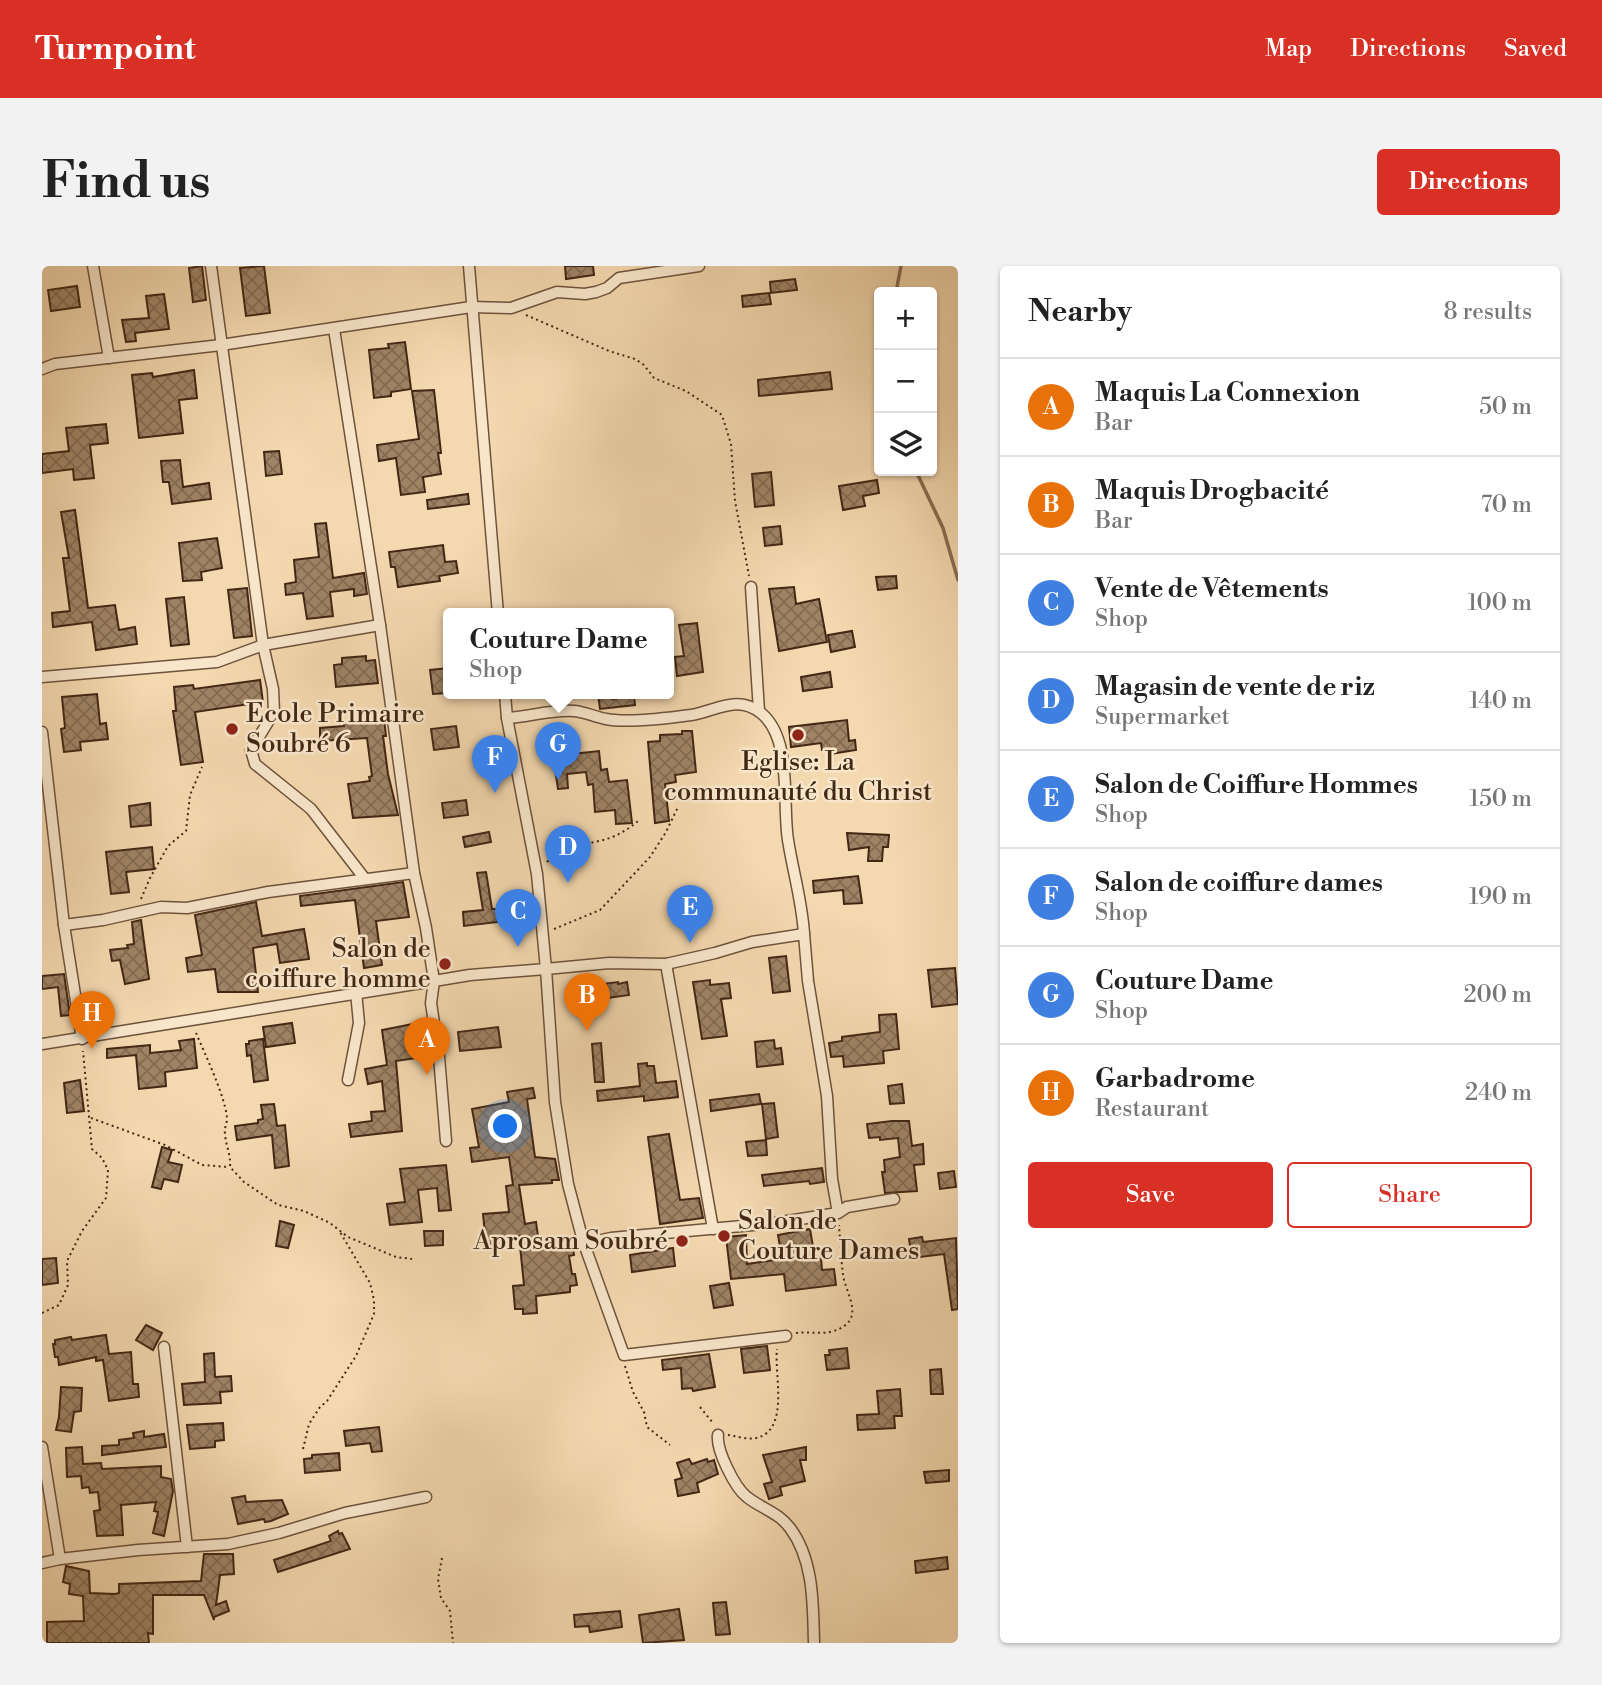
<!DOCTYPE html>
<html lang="en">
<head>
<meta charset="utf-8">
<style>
	body { margin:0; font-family:"Libre Bodoni",serif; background:#f2f2f2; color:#222 }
	.controls { position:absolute; right:21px; top:21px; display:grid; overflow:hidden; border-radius:7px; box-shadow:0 2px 5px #0004 }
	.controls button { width:63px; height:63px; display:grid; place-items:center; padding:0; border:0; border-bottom:2px solid #e0e0e0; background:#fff; color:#222; font:35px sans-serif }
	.you { position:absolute; left:464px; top:861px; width:24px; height:24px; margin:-18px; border:5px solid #fff; border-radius:50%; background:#1a73e8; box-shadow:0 0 0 10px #1a73e833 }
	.badge { display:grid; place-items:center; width:46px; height:46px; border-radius:50%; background:#d93025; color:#fff; font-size:23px; font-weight:700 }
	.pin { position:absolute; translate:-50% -58px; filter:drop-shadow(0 2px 4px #0008) }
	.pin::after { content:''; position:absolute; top:37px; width:24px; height:21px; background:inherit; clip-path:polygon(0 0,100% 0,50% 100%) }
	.popup { position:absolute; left:401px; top:342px; width:231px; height:91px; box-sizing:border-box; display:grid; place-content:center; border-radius:7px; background:#fff; filter:drop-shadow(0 2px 5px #0005); font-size:23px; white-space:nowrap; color:#767676 }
	.popup b { font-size:26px; color:#222 }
	.popup::after { content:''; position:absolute; left:50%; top:100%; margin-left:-14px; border:14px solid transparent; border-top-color:#fff }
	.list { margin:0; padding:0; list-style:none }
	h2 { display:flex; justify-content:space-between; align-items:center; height:91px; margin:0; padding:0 28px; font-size:30px }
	h2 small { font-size:23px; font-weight:400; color:#767676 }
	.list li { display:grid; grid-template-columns:46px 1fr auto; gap:21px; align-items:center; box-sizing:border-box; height:98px; padding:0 28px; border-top:2px solid #e0e0e0 }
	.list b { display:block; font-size:26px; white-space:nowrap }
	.list p { margin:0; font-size:23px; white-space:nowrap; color:#767676 }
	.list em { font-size:23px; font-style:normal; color:#767676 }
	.actions { display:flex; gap:14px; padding:21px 28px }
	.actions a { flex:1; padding:16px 0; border:2px solid #d93025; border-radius:7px; text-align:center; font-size:24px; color:#d93025 }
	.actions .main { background:#d93025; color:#fff }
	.icon { flex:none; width:38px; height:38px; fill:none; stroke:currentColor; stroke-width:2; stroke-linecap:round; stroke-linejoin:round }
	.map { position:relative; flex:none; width:916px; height:1377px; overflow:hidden; border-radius:7px }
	header { display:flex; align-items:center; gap:42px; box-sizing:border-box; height:98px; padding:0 35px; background:#d93025; color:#fff }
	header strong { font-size:33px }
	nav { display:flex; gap:38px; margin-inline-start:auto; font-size:24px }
	.intro { display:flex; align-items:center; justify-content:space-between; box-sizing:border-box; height:168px; padding:0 42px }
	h1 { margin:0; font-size:49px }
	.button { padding:18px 32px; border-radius:7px; background:#d93025; color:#fff; font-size:24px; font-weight:700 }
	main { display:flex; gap:42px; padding:0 42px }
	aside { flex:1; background:#fff; border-radius:7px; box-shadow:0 2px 5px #0004 }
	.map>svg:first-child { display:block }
</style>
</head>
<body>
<header>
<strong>Turnpoint</strong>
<nav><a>Map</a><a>Directions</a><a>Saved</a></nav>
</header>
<div class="intro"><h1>Find us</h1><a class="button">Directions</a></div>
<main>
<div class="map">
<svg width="916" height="1377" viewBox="0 0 916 1377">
	<defs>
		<pattern id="building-cross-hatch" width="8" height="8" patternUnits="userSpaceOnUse" patternTransform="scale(1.75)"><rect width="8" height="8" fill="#9f8365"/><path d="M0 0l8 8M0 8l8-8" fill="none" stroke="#836b52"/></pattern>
	</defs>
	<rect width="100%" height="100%" fill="#f4d8af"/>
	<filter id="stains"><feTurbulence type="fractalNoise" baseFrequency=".00286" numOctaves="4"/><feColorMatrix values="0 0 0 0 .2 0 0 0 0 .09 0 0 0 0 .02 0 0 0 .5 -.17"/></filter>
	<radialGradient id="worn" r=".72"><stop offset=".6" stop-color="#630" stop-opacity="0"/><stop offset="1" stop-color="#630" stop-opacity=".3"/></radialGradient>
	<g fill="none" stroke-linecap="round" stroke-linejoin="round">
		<g stroke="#886d51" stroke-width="3.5">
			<polyline points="854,26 859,0"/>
			<polyline points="874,205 901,262 916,314"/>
		</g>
	</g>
	<g fill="url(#building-cross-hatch)" stroke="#422714" stroke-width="2">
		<polygon points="160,0 164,34 151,36 147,2"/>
		<polygon points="222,0 228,47 204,50 198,2"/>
		<polygon points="523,0 551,0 552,9 524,13"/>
		<polygon points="753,13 755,24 729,27 728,16"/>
		<polygon points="35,20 38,41 9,45 6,24"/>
		<polygon points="727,27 729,38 701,41 700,30"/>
		<polygon points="122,28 127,63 93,67 94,75 84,76 80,54 107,52 104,30"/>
		<polygon points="363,76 369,123 349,126 349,130 332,132 327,84 347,82 346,78"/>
		<polygon points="152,104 155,132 137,134 141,167 97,172 90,109 110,107 111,111"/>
		<polygon points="788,106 790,123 717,130 716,114"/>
		<polygon points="392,124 399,187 396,187 399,208 381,211 383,226 359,229 354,192 337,195 335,179 377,173 370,125"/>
		<polygon points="64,158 66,177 48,179 52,212 32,214 31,203 0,207 0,188 27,185 24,162"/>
		<polygon points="237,185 240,208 224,210 222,186"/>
		<polygon points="138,194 141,221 167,217 169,233 130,238 127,216 121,216 119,195"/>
		<polygon points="729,206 732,239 713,241 710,208"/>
		<polygon points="835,214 837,227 821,230 823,240 801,244 797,220"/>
		<polygon points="426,228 427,238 386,243 385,234"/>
		<polygon points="33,244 46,342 73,339 77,364 93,361 95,378 54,384 50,356 11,361 10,347 28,345 21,292 27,292 19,246"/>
		<polygon points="284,257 291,312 322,307 325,328 312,330 312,323 288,326 291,350 265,353 261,327 244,329 243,318 254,316 252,294 277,291 273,258"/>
		<polygon points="738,260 740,278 723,280 721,262"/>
		<polygon points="175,272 180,302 159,306 160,314 141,315 137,277"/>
		<polygon points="401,279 403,296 414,295 416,307 397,310 398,315 356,321 353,301 349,301 347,286"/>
		<polygon points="854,310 855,322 836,324 834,311"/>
		<polygon points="752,321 754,338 777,333 785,376 737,385 727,323"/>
		<polygon points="205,322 210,370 192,372 186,324"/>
		<polygon points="142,331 147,378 129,380 124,333"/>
		<polygon points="655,357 661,406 635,410 633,391 642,390 637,359"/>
		<polygon points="810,365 813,381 789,386 786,369"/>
		<polygon points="324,390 324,395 333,394 336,417 294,421 292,399 300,398 300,392"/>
		<polygon points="406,402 406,427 391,428 388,404"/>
		<polygon points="788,406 790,421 761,425 759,411"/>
		<polygon points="218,414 221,436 153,446 161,496 139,499 131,445 134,445 132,421 151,419 152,423"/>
		<polygon points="55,428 58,458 64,457 66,473 38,476 39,484 22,486 19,463 23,462 20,431"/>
		<polygon points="556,428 570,428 570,433 592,430 593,439 558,443"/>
		<polygon points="342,453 344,470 341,470 346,508 356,549 311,552 306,518 328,515 327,511 330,510 325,472 278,475 278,462 302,460 302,457"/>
		<polygon points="805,454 807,475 813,474 814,484 788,488 788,484 780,484 779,477 749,481 747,461"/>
		<polygon points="414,460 417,481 392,484 389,463"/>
		<polygon points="640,465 650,465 654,506 633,509 634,516 623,518 627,555 613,557 606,476 618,475 618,469 640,468"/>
		<polygon points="557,485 559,504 565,503 567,516 585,514 590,557 574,558 573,544 553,546 551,518 546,519 544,506 525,508 526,522 516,523 511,490"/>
		<polygon points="424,534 426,549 402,552 400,537"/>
		<polygon points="108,537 109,559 89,561 87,540"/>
		<polygon points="447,566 449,576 423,581 421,571"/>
		<polygon points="805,567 847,569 846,581 841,581 840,595 826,595 827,581 807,584"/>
		<polygon points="110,581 112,603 84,606 87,626 69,628 64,586"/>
		<polygon points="444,606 450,643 454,643 456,656 422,660 421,646 441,644 435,607"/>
		<polygon points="816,610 820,637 802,638 801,624 772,627 771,615"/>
		<polygon points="361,616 367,651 334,655 340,699 322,702 313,634 259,640 258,630"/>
		<polygon points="214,636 220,670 262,663 267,693 238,697 235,678 211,682 216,726 176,726 173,703 146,706 144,692 160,689 153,649"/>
		<polygon points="99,654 107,713 83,718 78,694 70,695 68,684 86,682 85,679 92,678 90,656"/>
		<polygon points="744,690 748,725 731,727 727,692"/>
		<polygon points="913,702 916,738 890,741 886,704"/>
		<polygon points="22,708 28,749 19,750 16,721 0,723 0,710"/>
		<polygon points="668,714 668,719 687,717 689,732 679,733 685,770 660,773 651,716"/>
		<polygon points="576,716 576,718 585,716 587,729 544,735 542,720"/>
		<polygon points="854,748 857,783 841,785 842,797 802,801 801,790 789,791 787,777 800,775 800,771 838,766 837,749"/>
		<polygon points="250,757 253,777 224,781 221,761"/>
		<polygon points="376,757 381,791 354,795 360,865 309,871 307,858 330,855 329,846 343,845 340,815 326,818 323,803 345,799 340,764"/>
		<polygon points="456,761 459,781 418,785 416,766"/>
		<polygon points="152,773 155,802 123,806 124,820 97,823 94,789 65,792 65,783 108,779 108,787 139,784 137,775"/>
		<polygon points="221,773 226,814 212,816 209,789 205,790 204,778 207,778 207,775"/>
		<polygon points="732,774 733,783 739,782 741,798 715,801 713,776"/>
		<polygon points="559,777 562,816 553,816 550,778"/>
		<polygon points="605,797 605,800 612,800 614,817 634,815 636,831 602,835 602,830 556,835 555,825 598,820 596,798"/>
		<polygon points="38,814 42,845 25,847 22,817"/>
		<polygon points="860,818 862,837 848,838 846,820"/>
		<polygon points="491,822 493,832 485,833 493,891 513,893 517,914 510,914 510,917 477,919 483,958 494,956 497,977 530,973 532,989 527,990 530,1008 533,1008 535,1019 528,1020 528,1026 494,1030 495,1047 481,1048 481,1043 473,1043 471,1020 482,1019 477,970 459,972 460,977 444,978 441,948 467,946 464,920 471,919 467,891 430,896 428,882 437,881 430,843 467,836 465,826"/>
		<polygon points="717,828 719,838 669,845 668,834"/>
		<polygon points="732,837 736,871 724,873 720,838"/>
		<polygon points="232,838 235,860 243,859 247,900 233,902 230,869 195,874 193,860 216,857 216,854 221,853 219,839"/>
		<polygon points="850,855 867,855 870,880 881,878 882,898 872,899 875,925 843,927 840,906 843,906 842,894 858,891 856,872 838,874 838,871 827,872 825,858"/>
		<polygon points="627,868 638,934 657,932 661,952 618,958 606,871"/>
		<polygon points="724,874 725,889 706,890 704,876"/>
		<polygon points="120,881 130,884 126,896 140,899 136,916 122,913 119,923 110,921"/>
		<polygon points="404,899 409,944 397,945 395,922 376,924 380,956 348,959 345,938 363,936 358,903"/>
		<polygon points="780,902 782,916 768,918 767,915 722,920 720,909"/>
		<polygon points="912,905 914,921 898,923 896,907"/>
		<polygon points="238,955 252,959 246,982 234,980"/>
		<polygon points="768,963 773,993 779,992 780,1004 792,1003 794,1019 744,1025 742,1008 689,1013 684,971 704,969 705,998 740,993 736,969"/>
		<polygon points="382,965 401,965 401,979 383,980"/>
		<polygon points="880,971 881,976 914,972 916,1043 910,1044 902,988 870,992 867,973"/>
		<polygon points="631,982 633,1000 590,1006 588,989"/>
		<polygon points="14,992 16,1017 0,1019 0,993"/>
		<polygon points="687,1017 691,1039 672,1042 668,1020"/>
		<polygon points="104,1059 120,1067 111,1084 94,1074"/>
		<polygon points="64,1069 67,1088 89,1086 91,1118 96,1118 97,1131 67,1135 61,1094 54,1095 54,1091 17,1099 16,1091 13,1091 11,1078 13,1078 13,1074 29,1071 30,1074"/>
		<polygon points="725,1080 728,1104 702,1107 699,1083"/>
		<polygon points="805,1082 807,1102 785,1104 783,1089 788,1089 787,1084"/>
		<polygon points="172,1087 173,1111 189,1110 190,1125 178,1126 179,1137 142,1139 140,1118 163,1116 162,1088"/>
		<polygon points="667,1088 673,1121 651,1125 650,1122 640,1123 639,1102 621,1104 620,1094"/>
		<polygon points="899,1103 901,1128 889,1128 888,1104"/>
		<polygon points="19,1121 40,1122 39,1145 32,1146 29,1166 14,1164 17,1151"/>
		<polygon points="858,1123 860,1150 852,1150 853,1162 816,1164 815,1149 837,1148 835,1125"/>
		<polygon points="181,1157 182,1174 173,1175 173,1181 148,1183 145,1159"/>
		<polygon points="337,1161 340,1185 330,1186 328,1177 304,1180 302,1165"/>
		<polygon points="102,1165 102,1171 122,1168 124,1181 60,1189 60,1180 77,1179 77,1174 92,1172 91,1167"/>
		<polygon points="40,1181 41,1198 59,1197 60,1203 119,1200 119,1211 129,1213 131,1225 122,1270 111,1267 116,1246 112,1245 114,1236 79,1239 81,1269 55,1270 52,1245 58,1244 56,1226 48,1227 47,1221 40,1222 39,1210 25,1211 24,1182"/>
		<polygon points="764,1181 764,1194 758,1194 763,1215 738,1221 740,1229 727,1233 722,1218 730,1216 721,1189"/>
		<polygon points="297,1187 298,1204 263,1207 262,1193 270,1192 270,1189"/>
		<polygon points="647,1193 650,1198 665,1193 666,1196 672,1194 676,1208 655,1217 657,1226 636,1230 633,1214 640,1212 635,1197"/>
		<polygon points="907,1204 907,1215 884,1217 882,1206"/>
		<polygon points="203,1230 204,1236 240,1234 246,1248 229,1255 223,1256 222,1253 196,1258 190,1232"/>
		<polygon points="296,1265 297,1268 300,1267 308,1283 236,1306 232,1294 289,1275 287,1270"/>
		<polygon points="162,1288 191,1288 192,1308 178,1309 174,1339 184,1335 187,1345 172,1351 172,1354 162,1329 111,1329 111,1368 106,1367 107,1377 5,1377 5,1356 42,1355 41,1330 27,1328 28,1318 21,1316 24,1300 47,1305 48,1327 73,1328 77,1327 77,1318 159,1315"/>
		<polygon points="905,1291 906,1303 874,1307 873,1295"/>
		<polygon points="684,1336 688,1368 674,1369 671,1337"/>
		<polygon points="637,1343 642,1374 601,1377 597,1349"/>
		<polygon points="578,1345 580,1361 548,1366 547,1360 533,1361 532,1349"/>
	</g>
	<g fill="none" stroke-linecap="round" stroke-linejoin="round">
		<g stroke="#6e533b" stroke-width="13">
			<g id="street">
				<polyline points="51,0 67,92"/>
				<polyline points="169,0 221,379 231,423 232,446 209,484 213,498 269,543 323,613"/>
				<polyline points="427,0 456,348"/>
				<polyline points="0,103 13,98 179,79 429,41 469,42 515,26 543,28 554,26 565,22 577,12 657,0"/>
				<polyline points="709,321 717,445"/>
				<polyline points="0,411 175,396 221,379 338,359"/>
				<path d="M465 452C488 451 509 443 533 445 543 446 553 451 564 453 584 457 627 452 649 449 674 445 695 428 719 447 751 473 740 537 746 574 751 606 760 635 762 668"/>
				<polyline points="0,466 22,659 40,773"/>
				<polyline points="22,659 61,654 119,641 145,642 226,626 372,607"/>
				<polyline points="624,698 671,963"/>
				<polyline points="0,778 392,715 384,662 372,607 338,359 292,63"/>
				<polyline points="306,814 317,757 314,726"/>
				<polyline points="404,875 397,791 389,737 392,715 428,709 504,703 495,608 465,452 463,428"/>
				<polyline points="796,947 790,913 785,830 766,715 762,668 710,676 673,687 624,698 567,697 504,703 513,836 526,918 541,975 545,977 569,972 733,957 796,947 805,941 852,933"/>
				<polyline points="541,975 582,1089 744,1070"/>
				<polyline points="122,1081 145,1281"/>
				<path d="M676 1169C674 1184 693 1222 705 1231 720 1243 736 1246 748 1262 772 1294 771 1339 772 1377"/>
				<polyline points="0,1181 18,1293 96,1284 186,1278 237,1267 303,1247 384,1231"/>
				<polyline points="0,1297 18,1293"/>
			</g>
		</g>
		<g stroke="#422714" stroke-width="2" stroke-dasharray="2 3.5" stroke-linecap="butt">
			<polyline points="484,49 567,85 593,93 602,99 612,112 644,125 680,149 689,178 693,235 707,310"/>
			<path d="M505 596C520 580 537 580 557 575 572 572 586 564 597 554"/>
			<polyline points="99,633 108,612 126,580 144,565 148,529 160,501"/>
			<polyline points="512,663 558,644 608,591 624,566 636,541"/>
			<path d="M154 767C163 788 183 830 185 852 185 858 182 862 183 868 184 881 189 888 188 901L202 916 236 939 262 945 288 957 306 971 354 991 370 993"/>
			<polyline points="49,852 123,879 160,899 187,901"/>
			<polyline points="0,1047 17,1039 26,1019 25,995 40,965 64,932 66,904 60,892 50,883 41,785"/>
			<path d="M754 1067C767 1065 779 1069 792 1065 825 1054 804 1029 801 1009 799 992 798 975 797 959"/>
			<polyline points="583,1100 591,1126 602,1146 605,1161 628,1179"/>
			<polyline points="658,1141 671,1157"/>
			<path d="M686 1169C694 1170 706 1174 714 1172 748 1165 732 1108 735 1083"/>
			<polyline points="261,1183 267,1158 278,1141 285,1135 314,1090 332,1048 332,1034 328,1017 298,966"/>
			<polyline points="400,1292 396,1313 399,1332 408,1345 411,1377"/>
		</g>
		<use href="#street" stroke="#f8e6cb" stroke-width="10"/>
	</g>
	<g fill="#8f2418" stroke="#f8e6cb" stroke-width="2.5">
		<circle cx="190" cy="463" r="7"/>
		<circle cx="756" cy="469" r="7"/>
		<circle cx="403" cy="698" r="7"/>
		<circle cx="682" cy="970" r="7"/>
		<circle cx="640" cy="975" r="7"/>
	</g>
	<g text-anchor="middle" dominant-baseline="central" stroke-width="5" stroke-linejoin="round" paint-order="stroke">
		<g font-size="26" fill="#422714" stroke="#f8e6cb" text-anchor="start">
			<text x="204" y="448">Ecole Primaire<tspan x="204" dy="30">Soubré 6</tspan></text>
			<text x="756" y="496" text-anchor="middle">Eglise: La<tspan x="756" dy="30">communauté du Christ</tspan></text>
			<text x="389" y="683" text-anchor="end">Salon de<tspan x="389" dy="30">coiffure homme</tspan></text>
			<text x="696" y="955">Salon de<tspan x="696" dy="30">Couture Dames</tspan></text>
			<text x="626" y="975" text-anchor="end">Aprosam Soubré</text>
		</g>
	</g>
	<rect width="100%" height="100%" filter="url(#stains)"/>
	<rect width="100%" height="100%" fill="url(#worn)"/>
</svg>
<div class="controls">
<button>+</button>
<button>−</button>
<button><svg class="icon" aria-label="layers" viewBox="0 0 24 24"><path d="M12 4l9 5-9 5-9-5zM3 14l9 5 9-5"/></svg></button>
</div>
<div class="you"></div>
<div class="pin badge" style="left:385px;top:809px;background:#e8710a">A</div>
<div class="pin badge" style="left:545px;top:765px;background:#e8710a">B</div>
<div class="pin badge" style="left:476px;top:681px;background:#3f7fe0">C</div>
<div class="pin badge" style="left:526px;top:617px;background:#3f7fe0">D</div>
<div class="pin badge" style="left:648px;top:677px;background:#3f7fe0">E</div>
<div class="pin badge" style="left:453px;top:527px;background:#3f7fe0">F</div>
<div class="pin badge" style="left:516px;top:514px;background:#3f7fe0">G</div>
<div class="popup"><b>Couture Dame</b>Shop</div>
<div class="pin badge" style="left:50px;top:783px;background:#e8710a">H</div>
</div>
<aside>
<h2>Nearby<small>8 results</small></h2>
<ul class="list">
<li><span class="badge" style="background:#e8710a">A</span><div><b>Maquis La Connexion</b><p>Bar</p></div><em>50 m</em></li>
<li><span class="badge" style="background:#e8710a">B</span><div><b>Maquis Drogbacité</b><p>Bar</p></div><em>70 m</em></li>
<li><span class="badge" style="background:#3f7fe0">C</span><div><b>Vente de Vêtements</b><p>Shop</p></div><em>100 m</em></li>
<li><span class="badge" style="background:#3f7fe0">D</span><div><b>Magasin de vente de riz</b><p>Supermarket</p></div><em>140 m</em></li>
<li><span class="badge" style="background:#3f7fe0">E</span><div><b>Salon de Coiffure Hommes</b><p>Shop</p></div><em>150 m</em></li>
<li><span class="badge" style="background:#3f7fe0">F</span><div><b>Salon de coiffure dames</b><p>Shop</p></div><em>190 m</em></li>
<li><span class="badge" style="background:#3f7fe0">G</span><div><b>Couture Dame</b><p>Shop</p></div><em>200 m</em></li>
<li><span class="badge" style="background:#e8710a">H</span><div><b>Garbadrome</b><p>Restaurant</p></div><em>240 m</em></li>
</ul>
<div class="actions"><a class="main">Save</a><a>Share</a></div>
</aside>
</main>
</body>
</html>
